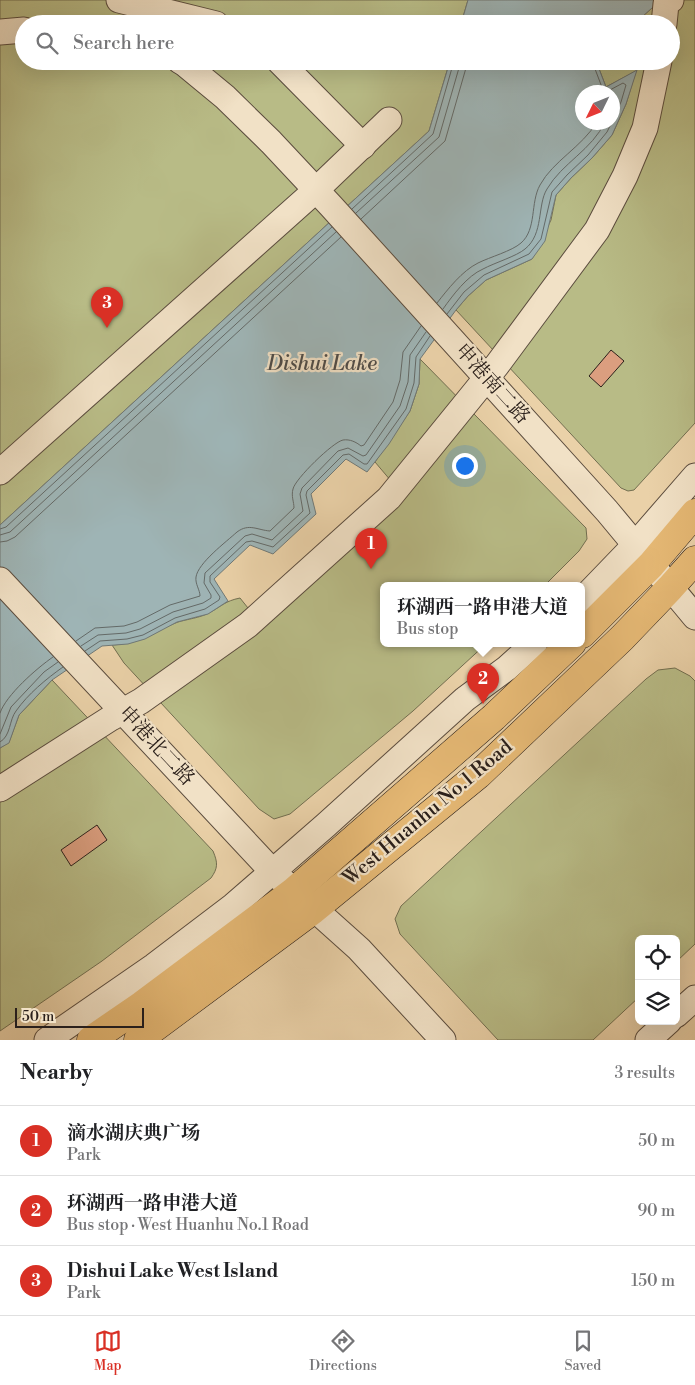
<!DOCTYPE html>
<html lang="en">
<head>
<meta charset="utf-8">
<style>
	body { margin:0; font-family:"Libre Bodoni","Noto Serif SC",serif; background:#f6f6f6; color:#202124 }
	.controls { position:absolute; right:15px; bottom:15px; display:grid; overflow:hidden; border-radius:8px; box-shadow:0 5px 20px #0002 }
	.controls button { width:45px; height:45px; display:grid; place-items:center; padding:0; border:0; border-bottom:1px solid #e0e0e0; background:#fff; color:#202124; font:25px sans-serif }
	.compass { position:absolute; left:575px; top:85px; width:45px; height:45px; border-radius:50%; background:#fff; box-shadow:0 5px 20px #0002; rotate:227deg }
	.scale { position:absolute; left:15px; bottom:12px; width:129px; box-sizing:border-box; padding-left:5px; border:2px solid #2b201b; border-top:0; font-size:14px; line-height:18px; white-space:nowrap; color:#2b201b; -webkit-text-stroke:4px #f1e1c6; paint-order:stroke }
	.you { position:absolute; left:464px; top:465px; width:18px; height:18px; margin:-12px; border:4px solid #fff; border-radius:50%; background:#1a73e8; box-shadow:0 0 0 8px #1a73e833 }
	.badge { display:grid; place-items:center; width:32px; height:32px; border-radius:50%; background:#d93025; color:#fff; font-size:16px; font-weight:700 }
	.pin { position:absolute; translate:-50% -41px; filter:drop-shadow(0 1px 2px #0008) }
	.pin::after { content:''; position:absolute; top:26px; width:18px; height:15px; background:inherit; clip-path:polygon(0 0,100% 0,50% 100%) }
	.popup { position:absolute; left:380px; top:582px; width:205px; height:65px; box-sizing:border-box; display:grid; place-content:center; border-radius:8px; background:#fff; filter:drop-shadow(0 1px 4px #0005); font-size:16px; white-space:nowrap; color:#757577 }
	.popup b { font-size:19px; color:#202124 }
	.popup::after { content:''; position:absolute; left:50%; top:100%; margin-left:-10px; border:10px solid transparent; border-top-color:#fff }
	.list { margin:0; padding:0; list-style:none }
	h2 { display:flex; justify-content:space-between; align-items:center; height:65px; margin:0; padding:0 20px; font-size:21px }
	h2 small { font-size:16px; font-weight:400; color:#757577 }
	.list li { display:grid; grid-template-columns:32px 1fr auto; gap:15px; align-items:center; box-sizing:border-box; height:70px; padding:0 20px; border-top:1px solid #e0e0e0 }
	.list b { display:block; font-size:19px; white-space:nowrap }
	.list p { margin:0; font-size:16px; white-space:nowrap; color:#757577 }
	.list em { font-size:16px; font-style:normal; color:#757577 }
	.icon { flex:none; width:28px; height:28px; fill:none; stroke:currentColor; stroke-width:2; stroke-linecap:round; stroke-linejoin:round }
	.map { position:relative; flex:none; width:695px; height:1040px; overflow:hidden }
	.search { position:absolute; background:#fff; box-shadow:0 5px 20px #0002; left:15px; right:15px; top:15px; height:55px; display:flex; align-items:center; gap:12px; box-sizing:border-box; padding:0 18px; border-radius:28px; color:#757577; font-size:19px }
	.sheet { height:275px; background:#fff }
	nav { display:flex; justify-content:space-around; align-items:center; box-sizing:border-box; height:70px; border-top:1px solid #e0e0e0; background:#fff; font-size:14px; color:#757577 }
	nav a { display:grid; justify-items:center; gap:2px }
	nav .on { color:#d93025 }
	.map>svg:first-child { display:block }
</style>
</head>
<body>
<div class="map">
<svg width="695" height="1040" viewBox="0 0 695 1040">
	<rect width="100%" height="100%" fill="#ead1a8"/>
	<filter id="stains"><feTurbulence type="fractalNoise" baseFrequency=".004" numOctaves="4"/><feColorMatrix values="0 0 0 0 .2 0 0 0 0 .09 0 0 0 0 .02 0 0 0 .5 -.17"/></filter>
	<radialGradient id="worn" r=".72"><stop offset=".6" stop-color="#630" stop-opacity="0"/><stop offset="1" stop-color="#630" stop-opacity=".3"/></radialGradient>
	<g fill="#b8bb86" stroke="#726e50">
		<polygon points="0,0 468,0 461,24 24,24 24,61 450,61 429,131 0,525"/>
		<polygon points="661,0 695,0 695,423 634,490 628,491 621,488 456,310 468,296 486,280 532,259 551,220 556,195 571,178 592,158 612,135 626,104 636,71 606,87 596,61 671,61 671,24 634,24"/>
		<path d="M420 359 586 528 587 539 579 551 545 585H384V643H487L413 711 290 814 274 819 259 809 124 663 112 645C144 643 152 632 178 622 188 619 199 618 209 613 222 606 225 601 240 598L256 618 397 488 375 462 410 411 419 384Z"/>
		<polygon points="675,668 690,676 695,681 695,944 676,962 676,939 639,939 639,997 593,1040 498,1040 400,934 395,919 401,906 646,679 658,670"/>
		<path d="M52 680 213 851C218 863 218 868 211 878L102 961 0 1031V748L9 742 19 715Z"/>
	</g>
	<g fill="#9eb4b5" stroke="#707977" fill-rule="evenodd">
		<polygon points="468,0 661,0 634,24 461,24"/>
		<path d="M450 61H596L606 87 637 70 626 104 612 135 592 158 571 178 556 195 545 241 532 259 486 280 468 296 456 310 420 359 419 384 410 411 389 444 367 472 346 459 311 494 316 514 273 554 250 545 214 579 228 601 208 614 177 622 145 639 128 644 102 646 52 680 19 715 9 743 0 748V525L429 131ZM582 92H612V122H582Z"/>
	</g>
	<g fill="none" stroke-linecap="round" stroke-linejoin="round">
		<g stroke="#646a68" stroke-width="1">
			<polyline points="592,61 603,90 608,91 623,83 626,85 621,102 612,121"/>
			<polyline points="352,209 433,134 454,61"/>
			<polyline points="356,213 439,137 461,61"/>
			<polyline points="361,219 445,141 468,61"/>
			<path d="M437 303C448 289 462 271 478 263 490 257 512 251 521 243 537 229 530 203 540 185 553 161 582 147 597 122"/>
			<path d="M443 309C453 295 467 276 483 269 494 263 517 256 525 249 544 234 537 205 547 189 562 163 592 150 605 122"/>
			<polyline points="447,314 464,292 484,275 529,254 541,239 552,192 567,175 588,155 607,132 612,122"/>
			<polyline points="0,529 6,527 332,227"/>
			<polyline points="0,535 10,532 336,232"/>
			<polyline points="0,542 7,541 15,537 341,237"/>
			<path d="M76 641 95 628 124 626 137 622 170 605 200 596C200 590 195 584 196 577 198 563 226 542 237 532 249 523 257 530 270 531L294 508C294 502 291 496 293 489 295 479 333 442 343 440 350 439 356 442 361 446L364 445 393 402 400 380 403 352 421 326"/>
			<polyline points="81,646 98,635 126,633 140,629 173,612 203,603 211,598 211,595 204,583 205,573 245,536 252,534 272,540 303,511 300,494 302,488 338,451 348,448 363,456 366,455 400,406 408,382 410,355 426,332"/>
			<polyline points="85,651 100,641 127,639 143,635 175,618 205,609 219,600 220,597 210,582 210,576 246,542 252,541 273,547 310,513 306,495 307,491 343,455 349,454 364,464 367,464 406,409 414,383 416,357 430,336"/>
			<path d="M0 713C6 695 37 668 53 657"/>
			<polyline points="0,734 11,707 44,672 58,662"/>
			<path d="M0 742C11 736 9 720 16 711 28 694 46 679 63 667"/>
		</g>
	</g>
	<g fill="#db9e7f" stroke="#2b201b">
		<polygon points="611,350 624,361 601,387 589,376"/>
		<polygon points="97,825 107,840 71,866 61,850"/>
	</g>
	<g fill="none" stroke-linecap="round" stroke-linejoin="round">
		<g stroke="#5b4c3e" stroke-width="27">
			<g id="minor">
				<polyline points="119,0 216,24"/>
				<polyline points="664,24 666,4 671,0"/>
				<polyline points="0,32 24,30"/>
				<polyline points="180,61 185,64 225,97 271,142 331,206 607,511 695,617"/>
				<polyline points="279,61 363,146"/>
				<polyline points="0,472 316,190 389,120"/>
				<polyline points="0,580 272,871 359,949 443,1040"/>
				<polyline points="582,600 635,545 695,476"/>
				<polyline points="0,789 111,718 141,701 248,625 389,498 497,365 597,230 625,176 645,128 659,61"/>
				<polyline points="676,1015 695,998"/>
				<polyline points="47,1040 154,966 233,906 326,825 465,699 507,668 535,643"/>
				<polyline points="648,1040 669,1021"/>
			</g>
		</g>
		<g stroke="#2b201b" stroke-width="29">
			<g id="major">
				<polyline points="582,634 651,565 695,513"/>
				<polyline points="91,1040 142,1005 293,892 494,717 572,643"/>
				<polyline points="138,1040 313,910 478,775 622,638 670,588 695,560"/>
			</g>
		</g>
		<use href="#minor" stroke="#f1e1c6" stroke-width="25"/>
		<use href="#major" stroke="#e5b874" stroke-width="28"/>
	</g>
	<g text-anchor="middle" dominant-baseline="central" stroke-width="4.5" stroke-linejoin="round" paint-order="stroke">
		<g font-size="20" fill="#2b201b" stroke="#f1e1c6">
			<text transform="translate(492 384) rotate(48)">申港南二路</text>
			<text transform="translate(156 746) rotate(47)">申港北二路</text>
			<text transform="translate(428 813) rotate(-40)">West Huanhu No.1 Road</text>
		</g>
		<g font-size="21" font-style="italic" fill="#4e4c49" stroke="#f1e1c6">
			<text x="322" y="364">Dishui Lake</text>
		</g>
	</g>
	<rect width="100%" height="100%" filter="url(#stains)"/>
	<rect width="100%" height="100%" fill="url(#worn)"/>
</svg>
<div class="controls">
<button><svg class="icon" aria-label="locate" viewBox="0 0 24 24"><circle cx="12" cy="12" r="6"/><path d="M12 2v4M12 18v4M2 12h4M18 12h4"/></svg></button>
<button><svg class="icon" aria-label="layers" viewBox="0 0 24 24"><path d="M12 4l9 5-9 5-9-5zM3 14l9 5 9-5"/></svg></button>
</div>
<svg class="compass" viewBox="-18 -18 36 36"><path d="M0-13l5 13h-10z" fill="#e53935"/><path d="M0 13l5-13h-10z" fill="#757577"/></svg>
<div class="scale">50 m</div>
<div class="you"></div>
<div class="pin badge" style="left:371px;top:569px">1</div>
<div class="pin badge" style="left:483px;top:704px">2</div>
<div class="popup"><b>环湖西一路申港大道</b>Bus stop</div>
<div class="pin badge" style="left:107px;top:328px">3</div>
<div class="search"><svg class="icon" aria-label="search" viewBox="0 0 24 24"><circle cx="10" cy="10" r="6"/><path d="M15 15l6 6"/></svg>Search here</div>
</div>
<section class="sheet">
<h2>Nearby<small>3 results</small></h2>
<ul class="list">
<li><span class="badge">1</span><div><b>滴水湖庆典广场</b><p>Park</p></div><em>50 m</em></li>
<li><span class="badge">2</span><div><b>环湖西一路申港大道</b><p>Bus stop · West Huanhu No.1 Road</p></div><em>90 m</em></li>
<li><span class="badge">3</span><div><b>Dishui Lake West Island</b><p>Park</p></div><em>150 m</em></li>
</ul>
</section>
<nav>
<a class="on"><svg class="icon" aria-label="map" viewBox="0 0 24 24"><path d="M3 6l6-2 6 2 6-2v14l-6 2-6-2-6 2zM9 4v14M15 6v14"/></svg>Map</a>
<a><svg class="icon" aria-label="directions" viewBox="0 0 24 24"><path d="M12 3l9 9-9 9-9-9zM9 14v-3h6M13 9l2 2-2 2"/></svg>Directions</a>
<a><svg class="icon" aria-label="saved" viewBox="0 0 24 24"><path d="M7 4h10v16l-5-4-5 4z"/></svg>Saved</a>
</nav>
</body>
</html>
